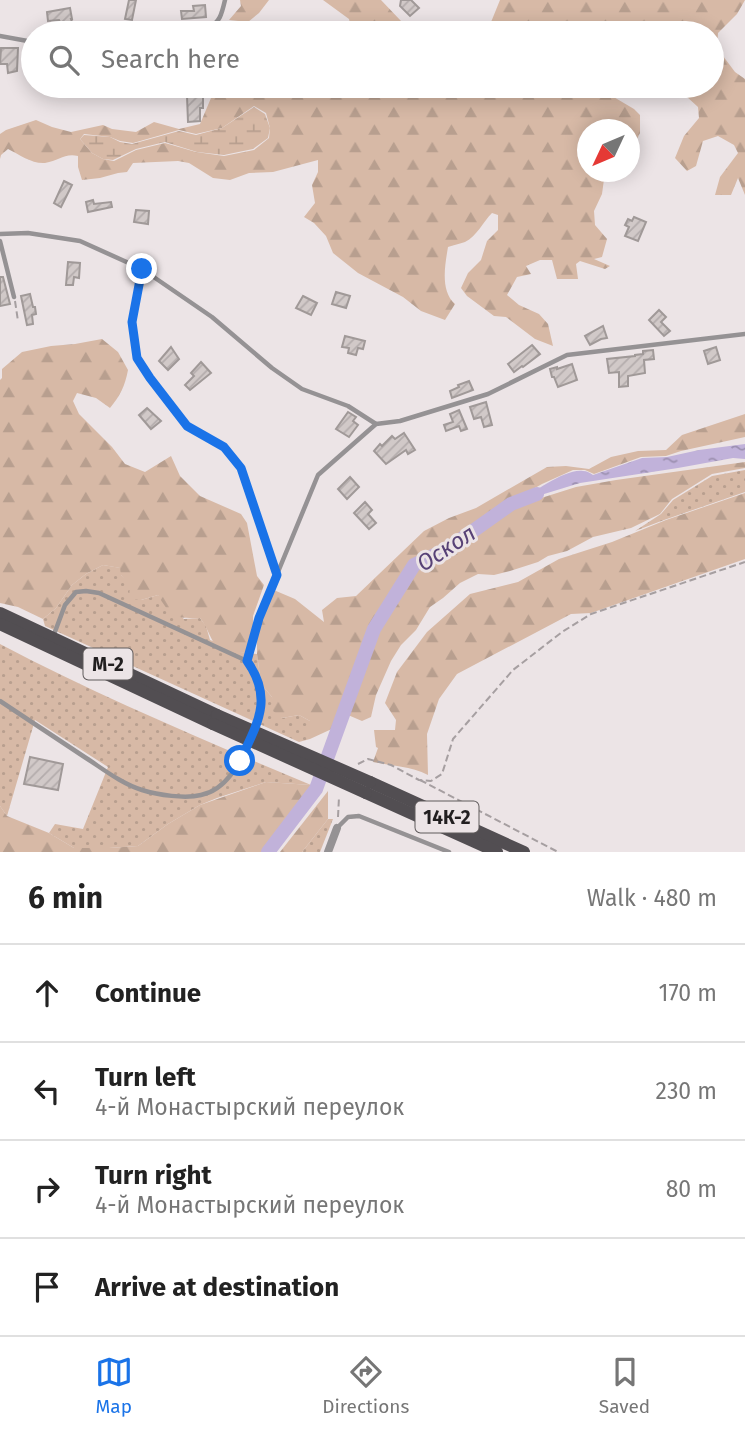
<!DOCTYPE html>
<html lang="en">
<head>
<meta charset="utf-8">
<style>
	body { margin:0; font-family:"Fira Sans",sans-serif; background:#f6f6f6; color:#222 }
	.compass { position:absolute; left:577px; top:119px; width:63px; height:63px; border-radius:50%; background:#fff; box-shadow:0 4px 18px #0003; rotate:226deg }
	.stop { position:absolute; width:21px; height:21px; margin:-16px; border:5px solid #1a73e8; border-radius:50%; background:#fff }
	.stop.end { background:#1a73e8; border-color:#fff; box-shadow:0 2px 7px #0008 }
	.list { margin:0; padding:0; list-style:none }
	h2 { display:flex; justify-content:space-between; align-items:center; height:91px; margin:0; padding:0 28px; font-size:30px }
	h2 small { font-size:23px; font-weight:400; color:#767676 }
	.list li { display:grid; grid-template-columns:46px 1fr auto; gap:21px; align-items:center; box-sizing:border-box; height:98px; padding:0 28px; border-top:2px solid #e0e0e0 }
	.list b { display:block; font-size:26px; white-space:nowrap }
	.list p { margin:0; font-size:23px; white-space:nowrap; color:#767676 }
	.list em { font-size:23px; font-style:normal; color:#767676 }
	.icon { flex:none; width:38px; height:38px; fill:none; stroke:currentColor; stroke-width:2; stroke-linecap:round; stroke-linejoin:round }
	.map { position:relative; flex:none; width:745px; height:852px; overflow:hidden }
	.search { position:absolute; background:#fff; box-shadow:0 4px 18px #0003; left:21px; right:21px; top:21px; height:77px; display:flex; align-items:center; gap:18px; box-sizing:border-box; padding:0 24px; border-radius:38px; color:#767676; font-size:26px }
	.sheet { height:483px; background:#fff }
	nav { display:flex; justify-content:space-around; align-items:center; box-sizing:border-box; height:98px; border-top:2px solid #e0e0e0; background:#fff; font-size:19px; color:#767676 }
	nav a { display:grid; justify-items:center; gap:4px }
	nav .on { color:#1a73e8 }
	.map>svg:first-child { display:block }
</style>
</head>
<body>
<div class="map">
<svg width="745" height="852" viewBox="0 0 745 852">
	<defs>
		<pattern id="grass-dots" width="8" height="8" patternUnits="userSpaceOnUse" patternTransform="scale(1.75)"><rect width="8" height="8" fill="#d7b9a6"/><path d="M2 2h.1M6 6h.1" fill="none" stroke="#b89f8f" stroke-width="1.8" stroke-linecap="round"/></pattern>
		<pattern id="forest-firs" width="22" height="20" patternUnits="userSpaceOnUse" patternTransform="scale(1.75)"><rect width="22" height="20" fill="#d7b9a6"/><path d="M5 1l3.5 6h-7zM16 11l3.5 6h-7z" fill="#b89f8f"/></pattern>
		<pattern id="wetland-marsh" width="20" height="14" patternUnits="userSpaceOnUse" patternTransform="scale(1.75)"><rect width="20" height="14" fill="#d7b9a6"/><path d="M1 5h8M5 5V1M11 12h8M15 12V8" fill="none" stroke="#b89f8f"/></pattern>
		<pattern id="water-ripples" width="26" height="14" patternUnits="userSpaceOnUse" patternTransform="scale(1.75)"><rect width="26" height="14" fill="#c1b2da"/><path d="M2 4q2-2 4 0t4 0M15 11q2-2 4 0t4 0" fill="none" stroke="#9c90b0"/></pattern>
		<pattern id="building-hatch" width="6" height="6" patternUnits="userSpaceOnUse" patternTransform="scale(1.75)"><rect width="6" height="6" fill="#d1c9c8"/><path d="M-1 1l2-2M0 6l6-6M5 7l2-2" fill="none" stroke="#b3acac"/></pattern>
	</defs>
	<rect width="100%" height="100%" fill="#ece4e6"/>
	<g fill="url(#grass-dots)">
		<polygon points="745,470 745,492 664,520 635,531 661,514 673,500 712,476"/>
		<polygon points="103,565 121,568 121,575 131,583 141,600 158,595 184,619 200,618 206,626 210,640 241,652 257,654 261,684 272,697 282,718 299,715 310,721 310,739 299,742 45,626 43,619 56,608 72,585 86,574"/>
		<path d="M0 644C101 697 206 741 311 785L266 782 217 798 200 805 168 824 138 846 109 848H74L49 833 55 824 83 829 108 767 35 720 7 816 0 806Z"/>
		<polygon points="328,819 333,819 320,852 302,852"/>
	</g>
	<g fill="url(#forest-firs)" fill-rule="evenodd">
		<polygon points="240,0 269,0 259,13 248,22 229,20 241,6"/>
		<polygon points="323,0 381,0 401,21 431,33 352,33 349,19"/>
		<polygon points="500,0 745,0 737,14 718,33 717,48 735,72 745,79 745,195 738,178 731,195 715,195 720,177 738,153 734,145 718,136 703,141 696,166 687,171 675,158 684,136 699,118 698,107 675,86 712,86 712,33 484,33 487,32"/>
		<path d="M227 86H250L249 90 274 92 277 86H647L642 96 626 95 612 96 634 109 640 115V133L636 141 630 142V130H588V172H605L602 194 594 211 595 225 607 239 602 257 594 259 610 266 605 269 580 261 576 264 578 279H557L552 260H540L526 266 531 274 517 277 507 295 519 305 539 314 548 324 553 346 535 339 506 317 494 316 467 296 461 288 468 273 481 260 487 241 498 230V215L492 213C483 222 477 236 465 242 460 244 453 245 448 247 445 265 440 291 455 304L445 320 421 311 403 297 358 273 333 253 326 236 314 223 304 217 315 203 312 185 318 172V160L273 172 249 173 230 180 213 178 189 163 178 161 133 163 127 172 118 173 100 178 82 180 78 167V156C64 153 59 161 45 163 32 164 20 155 8 149L1 155 0 159V134L6 130 36 120 52 127 71 132 103 125 112 129 136 132 154 122 179 129 200 124 211 98 223 92ZM254 106 266 113 270 128 269 138 254 150 224 156 196 152 165 143 136 150 114 161 103 159 92 153 80 139 84 134 110 137 120 141 133 143 179 130 196 134 222 128Z"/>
		<path d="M102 339 118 352 128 370C125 386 120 396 110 408L96 398 77 393 73 401 79 414 112 447 125 464 145 472 171 456 180 476 200 496 241 514 247 523 257 576 264 585 253 616V654L218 649C210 639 208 628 200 618 175 619 170 616 158 595L141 600 129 599 130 584 121 575 120 568 103 565 86 574 72 585 56 608 43 619 18 607 0 603V380L2 378V369L22 352 51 346 75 344Z"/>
		<polygon points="745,414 745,437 681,451 666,456 641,457 594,474 585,470 573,470 542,484 510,502 447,545 412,563 372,628 336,727 310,739 310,721 299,715 282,718 273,711 272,697 261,684 257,654 257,617 269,588 295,599 324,622 322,610 337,598 356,596 424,531 449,518 476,508 547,467 566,466 589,469 611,457 638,451 666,450 682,435"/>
		<polygon points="745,462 745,468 712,474 672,499 660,514 631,528 593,537 567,551 548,556 538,562 510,571 494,575 478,574 460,583 443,598 430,607 416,630 401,645 391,661 376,695 371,717 362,721 348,715 381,627 418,568 449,552 507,512 538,499 576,487 616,480"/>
		<path d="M745 493V559L591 613 571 614 457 674 439 699 427 734 428 775C411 766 392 766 373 762L378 748 376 747 374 730H395L396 720 385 703 397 672 427 632 470 594 518 582 559 559 612 542 666 520Z"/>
		<polygon points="266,782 311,785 262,852 0,852 0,806 7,816 49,833 74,848 109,848 138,846 168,824 200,805"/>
		<polygon points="328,791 328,819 302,852 280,852"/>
	</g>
	<polygon fill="url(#wetland-marsh)" points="254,107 265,114 270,128 268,138 253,149 224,155 197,152 165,142 136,149 113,160 103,159 92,153 80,139 84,135 110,137 120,142 132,144 179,131 196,135 222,128"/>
	<path fill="url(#water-ripples)" d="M745 444V459L733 458 678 468 580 483 518 502C532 493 566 468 583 471 587 471 590 473 593 475L642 458 667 457 699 450Z"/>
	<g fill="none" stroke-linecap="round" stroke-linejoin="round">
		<polyline stroke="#c1b2da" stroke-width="14" points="268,852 316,789 374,629 414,565 449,548 511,504 537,494"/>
	</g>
	<g fill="url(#building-hatch)" stroke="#a09998" stroke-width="2">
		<polygon points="129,0 136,0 132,20 125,19"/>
		<polygon points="401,0 411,0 419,8 410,16 400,6"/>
		<polygon points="205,5 206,17 182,19 181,11 194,11 193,6"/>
		<polygon points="70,8 72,19 71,19 76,33 65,33 59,20 48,21 47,12"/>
		<polygon points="1,48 18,48 17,71 8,73 7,64 0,64"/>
		<polygon points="187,96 203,96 203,108 200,108 200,121 188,122"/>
		<polygon points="64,181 72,185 61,207 54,203"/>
		<polygon points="93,200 94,204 111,202 112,207 88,212 86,202"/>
		<polygon points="136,210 149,211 148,224 134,222"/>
		<polygon points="634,217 646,222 638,241 625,236 629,227 625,225 628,219 632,221"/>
		<polygon points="68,262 80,263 79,278 74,277 73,285 66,285"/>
		<polygon points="0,277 3,277 10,304 0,306"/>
		<polygon points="336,292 350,296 346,308 332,304"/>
		<polygon points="30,294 33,307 35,307 36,314 32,315 33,324 27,325 21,296"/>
		<polygon points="303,296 317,303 311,315 296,308"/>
		<polygon points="659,310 666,317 661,322 670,331 664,336 649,320"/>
		<polygon points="603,326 607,338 601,339 590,345 585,336"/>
		<polygon points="345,336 365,341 363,349 358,348 356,355 348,353 349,348 342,347"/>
		<polygon points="532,345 540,354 523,367 522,366 514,372 508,364"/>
		<polygon points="171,347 179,359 168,370 159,361"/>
		<polygon points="716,347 720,360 708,364 704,351"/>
		<polygon points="653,350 654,359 644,360 645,373 628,376 628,386 619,387 619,372 609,373 607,359 635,356 635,355 643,354 643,351"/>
		<polygon points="201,362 211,373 190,390 185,385 194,376 191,373"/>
		<polygon points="572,364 577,380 558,387 554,377 552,377 550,369 557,367 557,369"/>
		<polygon points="469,381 473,390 452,398 450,391 459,387 458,385"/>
		<polygon points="486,402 492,425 484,427 481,417 474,419 470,407"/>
		<polygon points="147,408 161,421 151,429 139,415"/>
		<polygon points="459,410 467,429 461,431 459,426 446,431 444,425 453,422 450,414"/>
		<polygon points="348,412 356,417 353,421 358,425 349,437 336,429"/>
		<polygon points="404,433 415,450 408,454 406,450 386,464 374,451 380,444 382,446 392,436 395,439"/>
		<polygon points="350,477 359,487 347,499 338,489"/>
		<polygon points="365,502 372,510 368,514 376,523 369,529 354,513"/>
		<polygon points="30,757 63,764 58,790 24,784"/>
	</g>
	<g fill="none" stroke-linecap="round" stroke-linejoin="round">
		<g stroke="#a69fa1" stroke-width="2" stroke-dasharray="7 3.5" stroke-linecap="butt">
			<polyline points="15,301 18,321"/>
			<polyline points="358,764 368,759 391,765 419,780 431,781 442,774 453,739 513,670 562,632 591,614 745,562"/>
			<polyline points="420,780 558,852"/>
			<polyline points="338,817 339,797"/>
		</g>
		<g stroke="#959294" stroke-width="4.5">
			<path d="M106 33 208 28C220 23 222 13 225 0"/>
			<polyline points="0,36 33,42"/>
			<polyline points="0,234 28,233 80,241 142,269 212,317 272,368 302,389 348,406 376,424"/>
			<polyline points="0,241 14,297"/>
			<polyline points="142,269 132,322 137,358 150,378 187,426 224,447 241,468 277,574"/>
			<polyline points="53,637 65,605 76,592 86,591 99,593 247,661"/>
			<path d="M0 701C29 720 57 739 86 758 103 769 122 784 142 790 158 795 185 799 201 795 227 790 240 762 250 741"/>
			<path d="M255 729C265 706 262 682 247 661L259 618 318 475 376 424 400 421 488 394 567 355 745 334"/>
			<polyline points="338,827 348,817 359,816 449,852"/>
		</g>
		<polyline stroke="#959294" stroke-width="8" points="328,852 337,828"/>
		<g stroke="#524e52" stroke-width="12">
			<polyline points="0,613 217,715"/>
			<polyline points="0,624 213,724"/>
			<polyline points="370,782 524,852"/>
			<polyline points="366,793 497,852"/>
		</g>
		<g stroke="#524e52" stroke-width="12">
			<polyline points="217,715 370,782"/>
			<polyline points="213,724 366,793"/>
		</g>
	</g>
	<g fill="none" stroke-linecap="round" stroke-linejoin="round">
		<path stroke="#1a73e8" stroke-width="9" d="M142 269 132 322 137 358 150 378 187 426 224 447 241 468 277 575 259 618 247 661C274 699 257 724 240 761"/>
	</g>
	<g text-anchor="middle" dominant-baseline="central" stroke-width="6" stroke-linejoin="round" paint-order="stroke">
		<g fill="#ece4e6" stroke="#5f5a5b" stroke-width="2">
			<rect x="83.5" y="648.5" width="49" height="31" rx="5"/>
			<rect x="415.5" y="801.5" width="63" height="31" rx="5"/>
		</g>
		<g font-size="19" font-weight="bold" fill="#221f20">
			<text x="108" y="664">М-2</text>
			<text x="447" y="817">14К-2</text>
		</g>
		<g font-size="23" font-style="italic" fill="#574176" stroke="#ece4e6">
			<text transform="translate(446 548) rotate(-33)">Оскол</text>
		</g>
	</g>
</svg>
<svg class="compass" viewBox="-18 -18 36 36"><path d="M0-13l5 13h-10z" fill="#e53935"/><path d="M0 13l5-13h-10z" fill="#767676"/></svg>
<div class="stop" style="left:240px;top:761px"></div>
<div class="stop end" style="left:142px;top:269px"></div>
<div class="search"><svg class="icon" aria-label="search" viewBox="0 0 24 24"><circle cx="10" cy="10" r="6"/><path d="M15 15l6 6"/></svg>Search here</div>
</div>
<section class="sheet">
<h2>6 min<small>Walk · 480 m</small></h2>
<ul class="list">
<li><svg class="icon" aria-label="ahead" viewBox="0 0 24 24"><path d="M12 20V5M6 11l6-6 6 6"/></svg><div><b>Continue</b></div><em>170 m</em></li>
<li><svg class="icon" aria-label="left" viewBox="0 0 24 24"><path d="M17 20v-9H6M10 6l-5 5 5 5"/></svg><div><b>Turn left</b><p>4-й Монастырский переулок</p></div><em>230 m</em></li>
<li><svg class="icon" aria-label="right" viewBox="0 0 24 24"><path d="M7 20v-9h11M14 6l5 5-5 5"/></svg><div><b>Turn right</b><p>4-й Монастырский переулок</p></div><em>80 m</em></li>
<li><svg class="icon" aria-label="arrive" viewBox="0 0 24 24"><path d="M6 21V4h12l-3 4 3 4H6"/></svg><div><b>Arrive at destination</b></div></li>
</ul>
</section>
<nav>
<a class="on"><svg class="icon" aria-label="map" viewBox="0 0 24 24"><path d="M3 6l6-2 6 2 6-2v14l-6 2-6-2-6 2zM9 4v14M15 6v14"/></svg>Map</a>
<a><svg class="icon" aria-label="directions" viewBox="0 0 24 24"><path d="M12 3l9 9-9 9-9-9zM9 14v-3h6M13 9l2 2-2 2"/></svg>Directions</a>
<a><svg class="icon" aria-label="saved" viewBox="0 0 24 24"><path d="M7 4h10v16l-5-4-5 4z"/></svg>Saved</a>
</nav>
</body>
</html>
